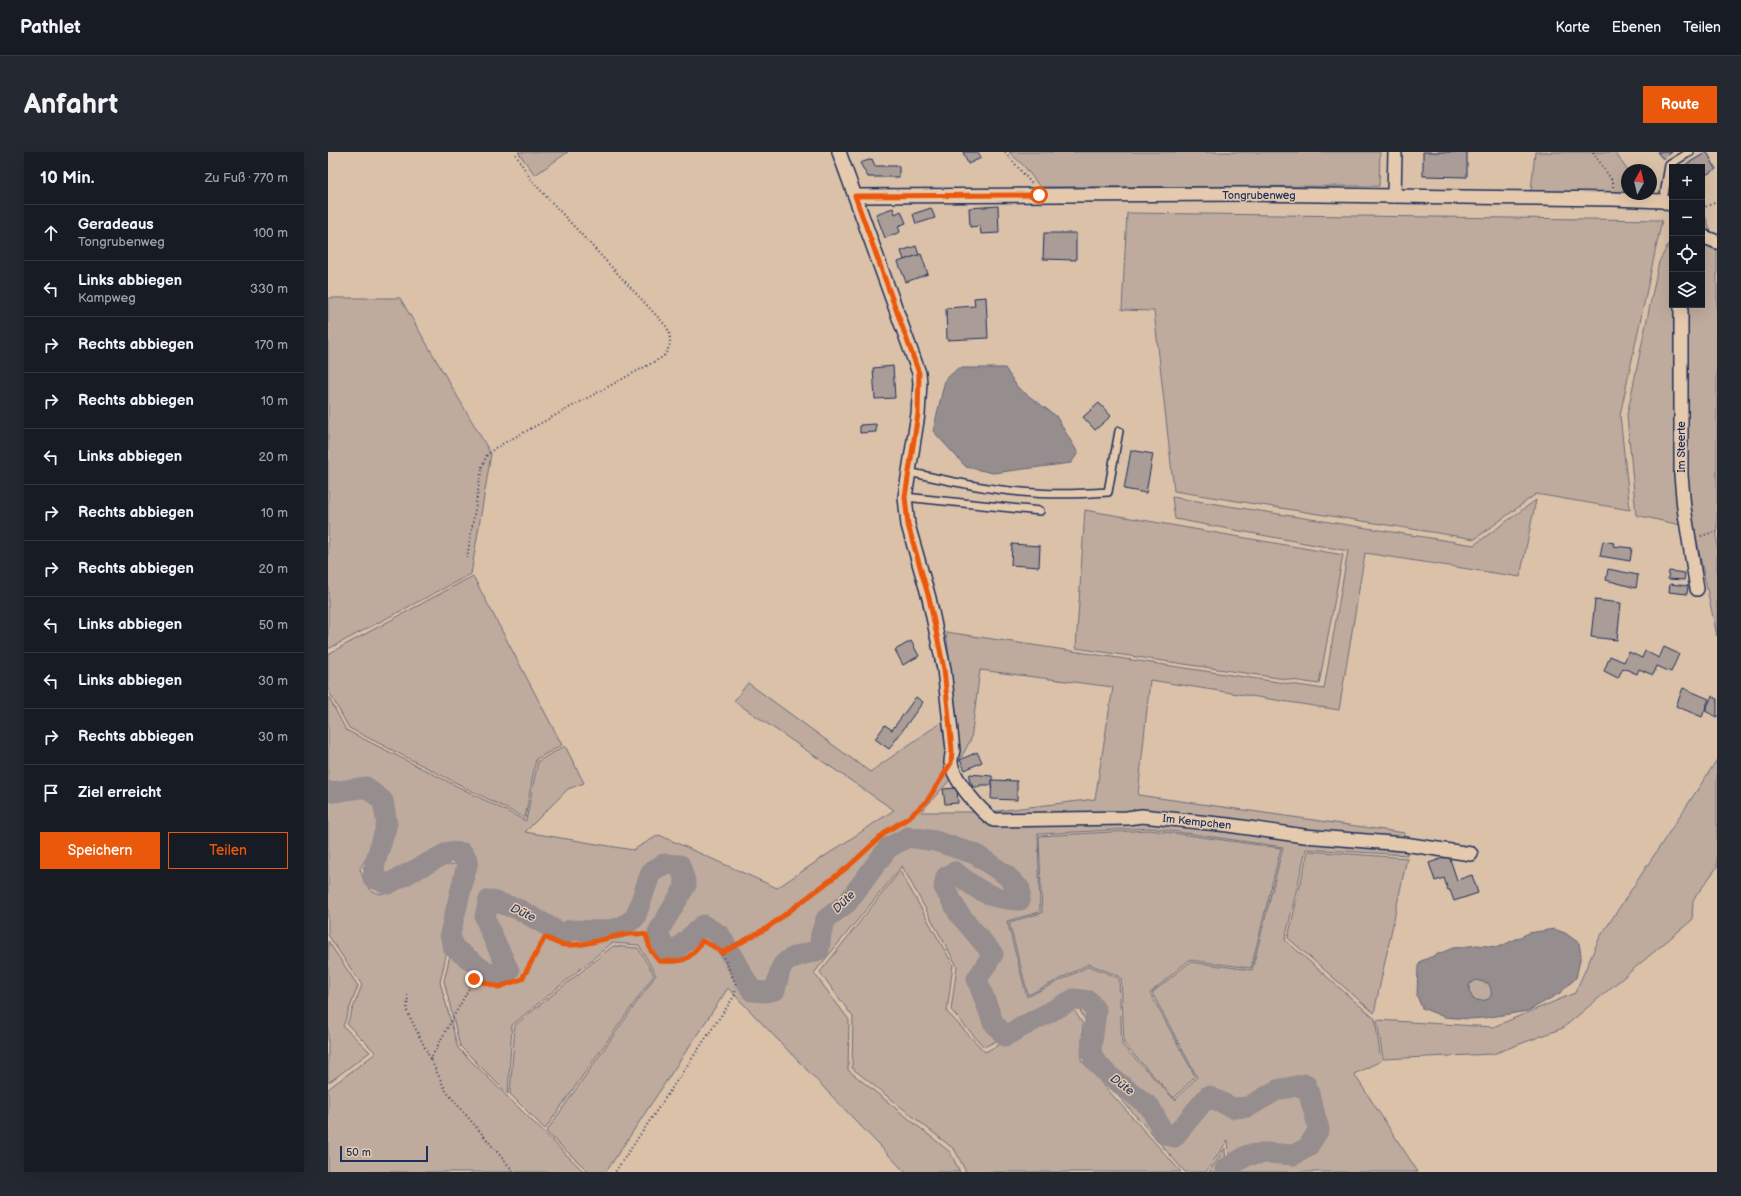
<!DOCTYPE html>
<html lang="de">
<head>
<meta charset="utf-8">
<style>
	body { margin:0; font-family:"Balsamiq Sans",sans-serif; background:#242831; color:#f1f3f6 }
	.controls { position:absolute; right:12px; top:12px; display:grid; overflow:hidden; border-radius:0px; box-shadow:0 4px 16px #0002 }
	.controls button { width:36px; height:36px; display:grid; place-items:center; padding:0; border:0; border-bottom:1px solid #363941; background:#171b24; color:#f1f3f6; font:20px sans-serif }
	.compass { position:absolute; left:1293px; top:12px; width:36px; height:36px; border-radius:50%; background:#171b24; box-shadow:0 4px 16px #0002; rotate:8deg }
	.scale { position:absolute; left:12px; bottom:10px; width:88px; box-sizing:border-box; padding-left:4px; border:2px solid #1b2f5e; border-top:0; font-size:11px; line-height:14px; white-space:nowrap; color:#1b2f5e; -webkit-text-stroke:3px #e6caad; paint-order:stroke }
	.stop { position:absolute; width:12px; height:12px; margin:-9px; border:3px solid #ea580c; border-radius:50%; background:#fff }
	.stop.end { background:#ea580c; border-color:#fff; box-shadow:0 1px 4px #0008 }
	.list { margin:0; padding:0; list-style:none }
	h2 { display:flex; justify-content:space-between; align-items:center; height:52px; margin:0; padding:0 16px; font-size:17px }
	h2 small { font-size:13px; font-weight:400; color:#9ea1a6 }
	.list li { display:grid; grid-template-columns:26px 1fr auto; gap:12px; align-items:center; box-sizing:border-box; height:56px; padding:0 16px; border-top:1px solid #363941 }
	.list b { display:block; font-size:15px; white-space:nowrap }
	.list p { margin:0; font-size:13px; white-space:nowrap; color:#9ea1a6 }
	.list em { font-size:13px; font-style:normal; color:#9ea1a6 }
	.actions { display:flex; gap:8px; padding:12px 16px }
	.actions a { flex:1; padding:9px 0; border:1px solid #ea580c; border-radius:0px; text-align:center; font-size:14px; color:#ea580c }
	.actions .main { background:#ea580c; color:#fff }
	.icon { flex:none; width:22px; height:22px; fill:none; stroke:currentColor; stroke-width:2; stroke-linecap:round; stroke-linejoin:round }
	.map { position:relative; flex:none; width:1389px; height:1020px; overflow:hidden; border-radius:0px }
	header { display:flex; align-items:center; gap:24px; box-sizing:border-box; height:56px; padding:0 20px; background:#171b24; border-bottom:1px solid #363941 }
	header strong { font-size:19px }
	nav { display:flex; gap:22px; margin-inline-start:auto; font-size:14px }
	.intro { display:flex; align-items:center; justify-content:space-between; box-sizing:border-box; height:96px; padding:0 24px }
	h1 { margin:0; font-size:28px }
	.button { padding:10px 18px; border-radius:0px; background:#ea580c; color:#fff; font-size:14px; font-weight:700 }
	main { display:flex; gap:24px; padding:0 24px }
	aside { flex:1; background:#171b24; border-radius:0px; box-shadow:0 4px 16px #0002 }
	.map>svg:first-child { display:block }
</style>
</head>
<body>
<header>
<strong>Pathlet</strong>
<nav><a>Karte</a><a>Ebenen</a><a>Teilen</a></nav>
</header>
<div class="intro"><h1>Anfahrt</h1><a class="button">Route</a></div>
<main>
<aside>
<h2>10 Min.<small>Zu Fuß · 770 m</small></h2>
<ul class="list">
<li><svg class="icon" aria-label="ahead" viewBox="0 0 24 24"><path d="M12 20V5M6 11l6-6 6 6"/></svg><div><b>Geradeaus</b><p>Tongrubenweg</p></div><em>100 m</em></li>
<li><svg class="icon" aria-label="left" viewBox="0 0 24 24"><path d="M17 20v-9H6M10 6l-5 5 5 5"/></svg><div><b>Links abbiegen</b><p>Kampweg</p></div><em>330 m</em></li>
<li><svg class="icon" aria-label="right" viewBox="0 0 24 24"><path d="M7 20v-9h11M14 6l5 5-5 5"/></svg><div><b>Rechts abbiegen</b></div><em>170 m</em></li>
<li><svg class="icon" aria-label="right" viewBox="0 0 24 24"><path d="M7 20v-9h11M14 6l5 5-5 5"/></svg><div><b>Rechts abbiegen</b></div><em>10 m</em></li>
<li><svg class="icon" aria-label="left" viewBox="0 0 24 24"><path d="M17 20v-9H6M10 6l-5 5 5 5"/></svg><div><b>Links abbiegen</b></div><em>20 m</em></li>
<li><svg class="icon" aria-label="right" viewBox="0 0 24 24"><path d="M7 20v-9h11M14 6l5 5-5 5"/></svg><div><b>Rechts abbiegen</b></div><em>10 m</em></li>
<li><svg class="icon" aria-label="right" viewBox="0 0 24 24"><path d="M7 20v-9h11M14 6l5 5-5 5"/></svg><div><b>Rechts abbiegen</b></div><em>20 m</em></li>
<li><svg class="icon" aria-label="left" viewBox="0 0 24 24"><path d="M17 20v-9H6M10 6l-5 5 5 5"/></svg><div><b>Links abbiegen</b></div><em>50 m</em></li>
<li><svg class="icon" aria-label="left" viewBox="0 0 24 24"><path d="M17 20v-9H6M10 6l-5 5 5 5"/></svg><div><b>Links abbiegen</b></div><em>30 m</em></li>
<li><svg class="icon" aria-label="right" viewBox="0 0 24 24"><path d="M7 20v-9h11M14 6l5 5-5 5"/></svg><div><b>Rechts abbiegen</b></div><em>30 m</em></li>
<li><svg class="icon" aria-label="arrive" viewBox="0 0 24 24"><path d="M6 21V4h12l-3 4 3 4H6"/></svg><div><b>Ziel erreicht</b></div></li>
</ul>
<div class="actions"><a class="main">Speichern</a><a>Teilen</a></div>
</aside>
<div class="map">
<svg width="1389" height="1020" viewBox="0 0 1389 1020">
	<rect width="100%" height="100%" fill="#dac1a8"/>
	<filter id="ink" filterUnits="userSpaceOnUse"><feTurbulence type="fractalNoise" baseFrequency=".025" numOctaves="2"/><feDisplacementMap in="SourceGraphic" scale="8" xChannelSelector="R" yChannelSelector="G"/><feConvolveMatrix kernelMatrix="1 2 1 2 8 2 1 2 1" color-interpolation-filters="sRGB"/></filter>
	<g filter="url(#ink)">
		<g fill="#beab9d" stroke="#6c6d7e" fill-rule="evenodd">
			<polygon points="190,0 240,0 207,23"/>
			<polygon points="681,0 1052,0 1051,34 712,35 696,14"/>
			<polygon points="1207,0 1287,0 1299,18 1299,42 1316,44 1203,39"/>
			<polygon points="799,61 1334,68 1292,263 1302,358 1208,342 1147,387 846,339 826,159 794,158"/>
			<polygon points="1374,61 1376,61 1389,96 1389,484 1366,376 1308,363 1299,263 1331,110 1344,86 1344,153 1374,153"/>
			<polygon points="0,146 72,146 163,302 143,422 0,497"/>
			<path d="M844 345 1146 393 1208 348 1192 425 1037 401 1011 558 822 528 810 643 1077 681 1079 703 978 697 957 788 1047 867 1053 909 1026 922 1090 1020H902L900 988 878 1020H857L757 906 759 871 747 850 656 895 623 858 629 814 574 714 486 821 521 868 520 918 622 1000 632 1020H577L400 836 278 1020H261L218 980 328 823 311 793 284 791 184 873 180 942 132 894 116 829 135 747 137 708 108 711 52 739 42 731 35 715 47 700 54 670 52 651 43 643 18 642 0 633V544L18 578 198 669 210 609 237 594 256 631 240 637 197 680 305 698 331 683 449 736 566 658 406 549 420 531 542 620 628 560 618 480 996 537 1020 399 847 367ZM652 518 785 535 767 647 661 660H593L620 630 643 587ZM822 676 955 695 924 818 862 810 824 841 869 925 847 948 794 893 791 826 761 814 699 845 679 769 712 760 710 682Z"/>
			<polygon points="757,358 1015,403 991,532 748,496"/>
			<polygon points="145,424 234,593 208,607 197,666 21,576 0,538 0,502"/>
			<polygon points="1389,608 1389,715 1365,748 1364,768 1235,876 1165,902 1055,907 1049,868 1165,875 1247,841 1272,785"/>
			<polygon points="0,638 17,644 39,645 48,651 51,661 43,699 32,716 36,729 43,739 53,742 105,715 135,711 132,742 112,830 130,896 256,1020 0,1020 0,937 48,901 19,872 34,833 0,783"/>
			<polygon points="822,678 953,696 923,816 861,808 822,841 867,924 846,946 796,892 793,825 761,812 700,843 681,770 714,761 711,684"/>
			<polygon points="980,699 1079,706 1046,861 960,786"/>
			<polygon points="572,719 625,813 619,860 657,900 744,855 755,872 753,908 853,1020 638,1020 627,998 524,916 525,865 492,820"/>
			<polygon points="0,789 30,834 15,874 42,900 0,931"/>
			<polygon points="285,794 310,796 326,823 217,977 182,942 187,873"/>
			<path d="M1148 828 1160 831C1169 845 1159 852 1145 847L1141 839V832Z"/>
			<polygon points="897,996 898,1020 881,1020"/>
		</g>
		<g fill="#968d8e" stroke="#65677b" fill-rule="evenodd">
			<polygon points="630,216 677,216 690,236 728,264 750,301 743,311 665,321 638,315 605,279 617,228"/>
			<path d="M1226 777 1237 781 1251 791 1253 803 1248 826 1232 841 1200 859 1156 866 1140 867 1116 865 1094 856 1089 844 1090 814 1093 809 1125 796 1149 793 1171 795 1201 781ZM1148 828 1160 831C1169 845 1159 852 1145 847L1141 839V832Z"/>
		</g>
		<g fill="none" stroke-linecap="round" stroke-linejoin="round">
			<path stroke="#968d8e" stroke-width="21" d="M0 639 5 640 38 635 55 649 59 672 47 711 45 726 60 732 121 700 135 701 140 709 122 782 125 795 158 820 171 824 181 819 163 781 157 765 161 748 190 757 236 783 242 778 272 779 292 776 307 766 323 720 336 712 352 713 358 733 330 780 337 799 346 800 375 773 392 783 424 839 437 840 447 838C449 832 452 817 454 814 462 803 479 802 491 798L493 782 498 767 519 751 560 696 580 685 607 689 647 702 678 723 692 737V748C663 748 649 738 627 720L618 725 616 735 631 762 665 802 649 827 665 870 677 884 746 847 761 849 768 859 763 898 766 908 779 922 822 955 836 982 846 985 880 944 905 956 920 955 949 938 978 932 991 977 980 995 966 1003 939 1001 920 1003 897 1017 898 1020"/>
		</g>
		<g fill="#aa9c96" stroke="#1b2f5e">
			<polygon points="635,0 650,0 653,6 640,12"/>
			<polygon points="1095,0 1139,0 1139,25 1095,24"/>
			<polygon points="1329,0 1344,0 1335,7"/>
			<polygon points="1379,0 1388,17 1374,25 1374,15 1358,15 1357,13"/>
			<polygon points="544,7 547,14 571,14 571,25 540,25 532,11"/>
			<polygon points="670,54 671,81 653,82 652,74 642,75 641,56"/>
			<polygon points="565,56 567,62 573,59 578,71 570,74 572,80 557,86 548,62"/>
			<polygon points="603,56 607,66 588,72 585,62"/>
			<polygon points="716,81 748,81 748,108 715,107"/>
			<polygon points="588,94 591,103 576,108 573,99"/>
			<polygon points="593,102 600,122 578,130 570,110"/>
			<polygon points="658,145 660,186 619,188 618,156 647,154 646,146"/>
			<polygon points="565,214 567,246 547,247 545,216"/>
			<polygon points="771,251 783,264 767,278 755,265"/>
			<polygon points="548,272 548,280 532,281 532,273"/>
			<polygon points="803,298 825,302 818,341 796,337"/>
			<polygon points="1275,389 1286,391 1285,394 1304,396 1302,409 1272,404"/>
			<polygon points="684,392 712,394 711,415 683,413"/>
			<polygon points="1280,417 1310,423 1308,436 1278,428"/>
			<polygon points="1341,419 1357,421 1356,428 1340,427"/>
			<polygon points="1342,432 1360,434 1359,442 1341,440"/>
			<polygon points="1267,448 1293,451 1289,488 1263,485"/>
			<polygon points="583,489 591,504 575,513 567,498"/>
			<polygon points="1336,495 1351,502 1343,520 1329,514 1325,523 1311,517 1309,522 1295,516 1290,526 1276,519 1282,504 1296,510 1301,500 1314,506 1317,499 1331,506"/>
			<polygon points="1355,536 1381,547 1374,565 1348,554"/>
			<polygon points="1384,544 1389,547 1389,565 1377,559"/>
			<polygon points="588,545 595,550 561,597 547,587 557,573 564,578"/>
			<polygon points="649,600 654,610 637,618 632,608"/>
			<polygon points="642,622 664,624 664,633 652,633 651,635 645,635 641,627"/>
			<polygon points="664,628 689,629 689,648 663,647"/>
			<polygon points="629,636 630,651 617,652 615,637"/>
			<polygon points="1121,704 1129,728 1144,723 1150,741 1126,749 1122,738 1120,738 1116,726 1107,729 1101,711"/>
		</g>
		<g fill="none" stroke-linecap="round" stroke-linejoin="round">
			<g stroke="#1b2f5e" stroke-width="10">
				<g id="service">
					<polyline points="1335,49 1341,13 1362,0"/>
					<path d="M580 320C617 328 656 337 694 340 722 343 752 342 780 340L791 279"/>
					<polyline points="577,345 712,359"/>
				</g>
			</g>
			<g stroke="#1b2f5e" stroke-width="16">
				<g id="minor">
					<path d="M511 0 591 221 592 231 590 262 577 345 580 373 601 446 616 517 625 598C624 602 623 607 623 611 626 628 652 659 666 668L799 666 814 664 843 667 900 673 976 684 1076 692 1143 702"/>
					<polyline points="527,44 917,42 1066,44 1285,47 1335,49 1344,53"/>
					<polyline points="1066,44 1067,0"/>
					<polyline points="1374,84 1389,90"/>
					<polyline points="1353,153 1353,323 1356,356 1369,437"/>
				</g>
			</g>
			<g stroke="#1b2f5e" stroke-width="2" stroke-dasharray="1 3" stroke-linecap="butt">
				<polyline points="677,0 704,32"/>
				<polyline points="1265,0 1285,30 1285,36"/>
				<polyline points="1374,56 1389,50"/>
				<polyline points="1373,384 1389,379"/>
				<path d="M139 406 154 315 159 303 167 296 335 205C343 195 344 188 339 175L204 29 186 0"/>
				<polyline points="394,801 439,776 521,714 559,679 579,666 599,649 616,624"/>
				<polyline points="80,843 79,859 118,939 186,1020"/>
				<path d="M102 908 146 827 171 835 194 827 217 785C223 788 231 793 238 793 265 795 292 777 318 783L323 799 331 809C354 810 361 810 374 789L385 794 394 801 408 833 407 843 287 1020"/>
			</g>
			<use href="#service" stroke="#e6caad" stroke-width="7"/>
			<use href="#minor" stroke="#e6caad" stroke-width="13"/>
		</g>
	</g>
	<g fill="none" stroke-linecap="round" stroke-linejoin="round" filter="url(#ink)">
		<path stroke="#ea580c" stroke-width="5" d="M146 827 171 835 194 827 217 785C223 788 231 793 238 793 265 795 292 777 318 783L323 799 331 809C355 810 361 810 374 789L385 794 394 801 439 776 521 714 559 679 580 666 599 649 623 611 624 598 616 517 601 446 580 373 577 345 590 262 591 221 527 44 711 43"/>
	</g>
	<g text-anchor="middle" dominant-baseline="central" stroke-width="3" stroke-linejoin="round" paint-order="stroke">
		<g font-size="11" fill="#1b2f5e" stroke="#e6caad">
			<text x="931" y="43">Tongrubenweg</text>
			<text transform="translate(1353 295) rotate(-90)">Im Steerte</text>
			<text transform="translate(869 670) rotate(6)">Im Kempchen</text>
		</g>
		<g font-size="12" font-style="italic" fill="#2d3d65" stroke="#e6caad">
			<text transform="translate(516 750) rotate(-45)">Düte</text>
			<text transform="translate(195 761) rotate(25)">Düte</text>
			<text transform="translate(794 933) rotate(37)">Düte</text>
		</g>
	</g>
</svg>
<div class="controls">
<button>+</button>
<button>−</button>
<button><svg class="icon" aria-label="locate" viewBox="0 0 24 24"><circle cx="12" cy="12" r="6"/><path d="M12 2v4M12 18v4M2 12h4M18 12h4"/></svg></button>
<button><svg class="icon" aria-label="layers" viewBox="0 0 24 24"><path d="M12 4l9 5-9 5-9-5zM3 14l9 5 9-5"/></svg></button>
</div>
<svg class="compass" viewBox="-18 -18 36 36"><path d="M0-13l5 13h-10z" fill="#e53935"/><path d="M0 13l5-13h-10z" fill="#9ea1a6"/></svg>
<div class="scale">50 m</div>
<div class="stop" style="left:711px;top:43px"></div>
<div class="stop end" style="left:146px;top:827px"></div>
</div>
</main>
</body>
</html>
